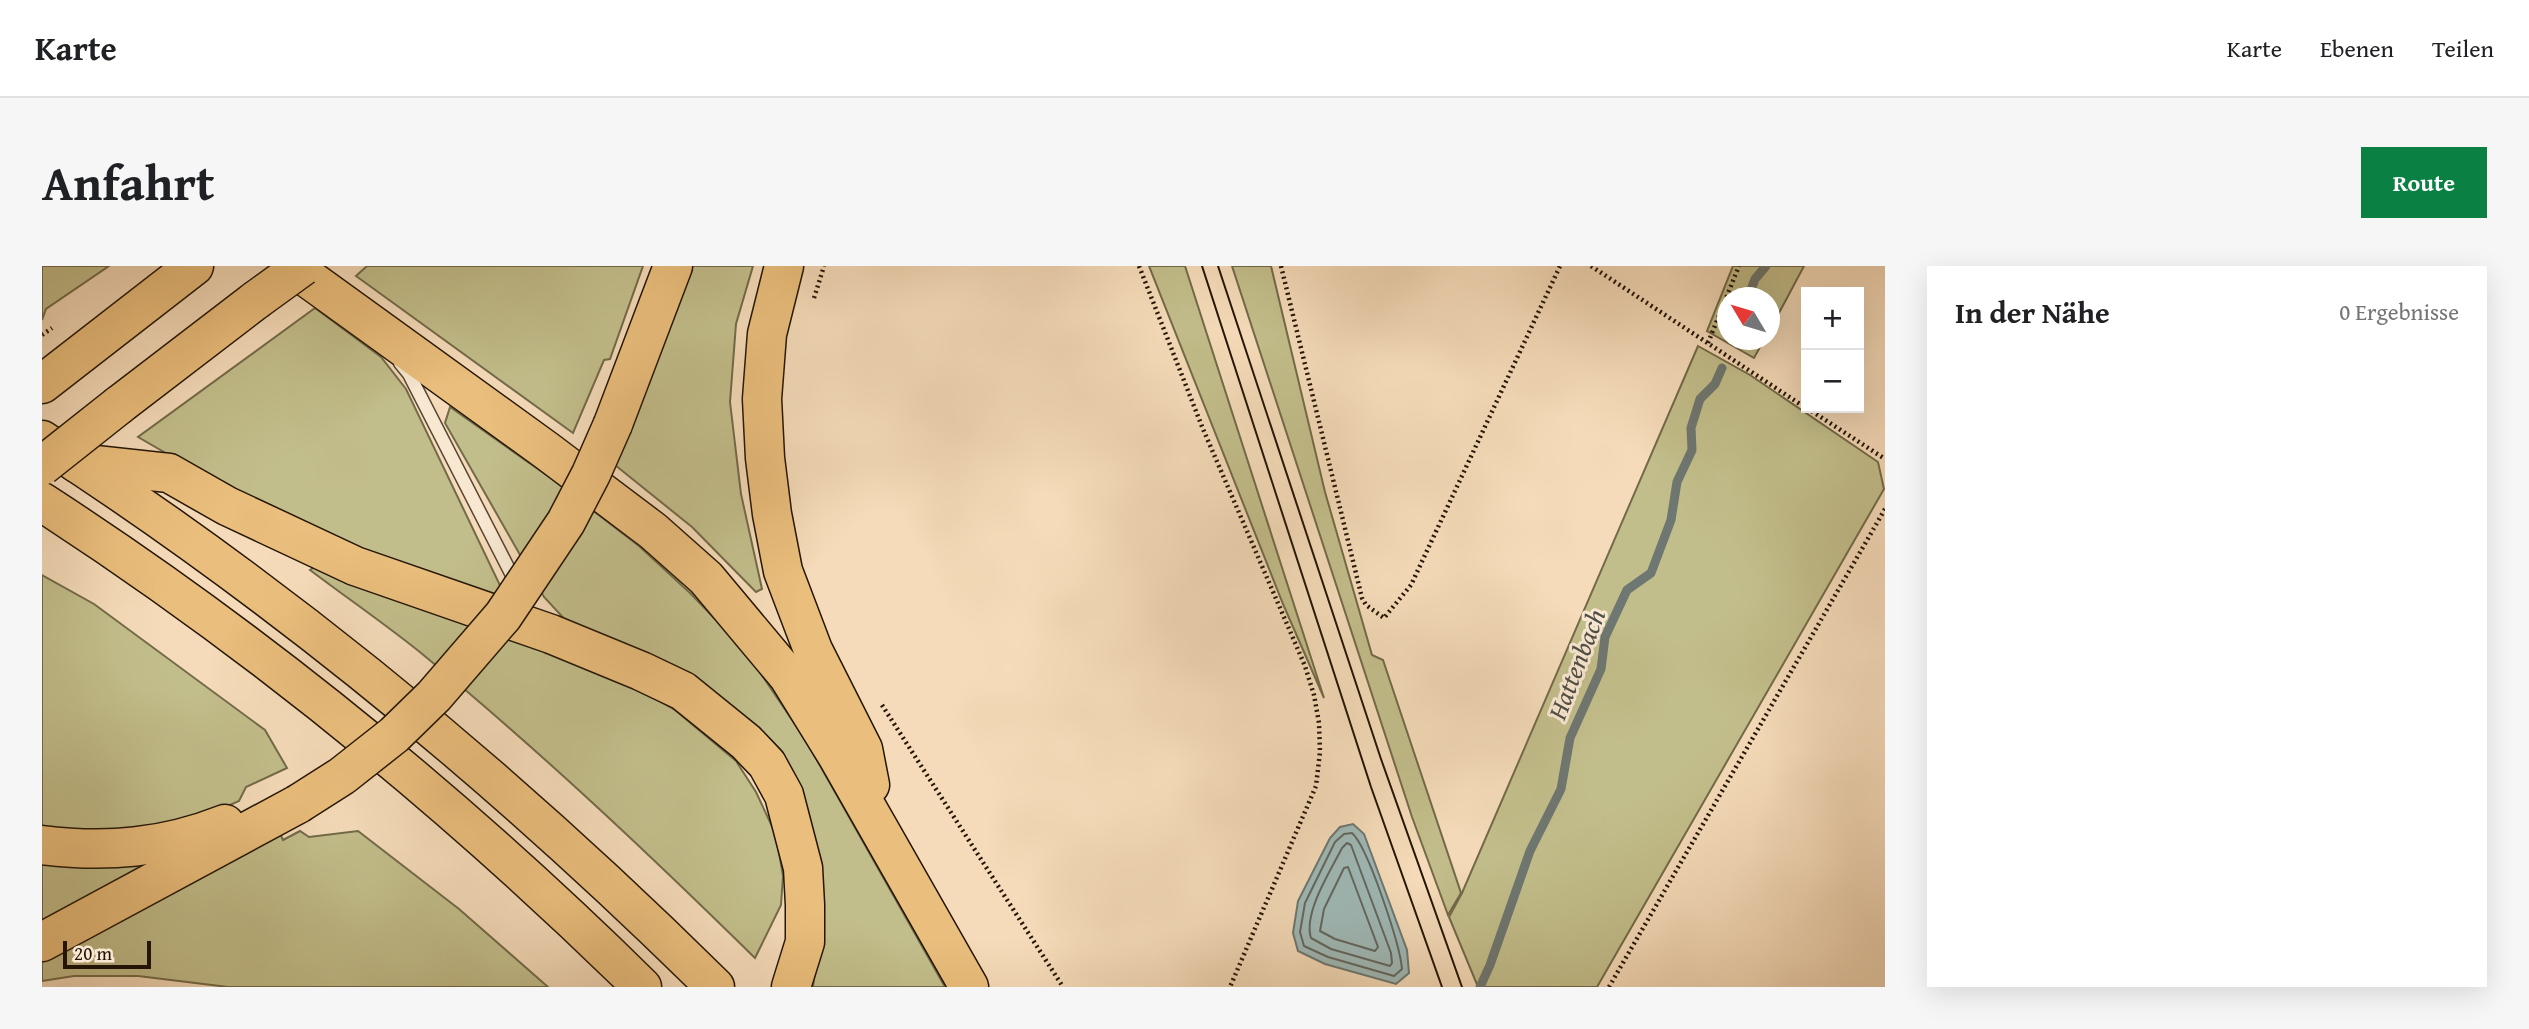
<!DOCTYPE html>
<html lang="de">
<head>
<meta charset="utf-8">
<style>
	body { margin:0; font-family:"Gentium Book Plus",serif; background:#f6f6f6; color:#202124 }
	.controls { position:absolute; right:21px; top:21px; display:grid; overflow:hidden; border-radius:0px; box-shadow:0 7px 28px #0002 }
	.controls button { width:63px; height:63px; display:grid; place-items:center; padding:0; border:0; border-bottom:2px solid #e0e0e0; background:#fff; color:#202124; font:35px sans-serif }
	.compass { position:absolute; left:1675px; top:21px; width:63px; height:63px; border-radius:50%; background:#fff; box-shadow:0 7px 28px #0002; rotate:308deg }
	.scale { position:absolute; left:21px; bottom:18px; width:88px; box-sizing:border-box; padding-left:7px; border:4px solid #241507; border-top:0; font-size:19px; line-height:24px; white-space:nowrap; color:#241507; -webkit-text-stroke:5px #f8e8d2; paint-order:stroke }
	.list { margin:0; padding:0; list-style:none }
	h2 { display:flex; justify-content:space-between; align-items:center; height:91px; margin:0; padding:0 28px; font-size:30px }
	h2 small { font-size:23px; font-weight:400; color:#757577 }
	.map { position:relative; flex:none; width:1843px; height:721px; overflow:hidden; border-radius:0px }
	header { display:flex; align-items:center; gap:42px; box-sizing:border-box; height:98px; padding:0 35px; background:#fff; border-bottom:2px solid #e0e0e0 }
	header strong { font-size:33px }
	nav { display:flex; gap:38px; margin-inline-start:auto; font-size:24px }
	.intro { display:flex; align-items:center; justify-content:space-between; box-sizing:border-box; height:168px; padding:0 42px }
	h1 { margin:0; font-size:49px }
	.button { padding:18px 32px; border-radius:0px; background:#0b8043; color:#fff; font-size:24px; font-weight:700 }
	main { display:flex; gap:42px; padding:0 42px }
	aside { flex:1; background:#fff; border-radius:0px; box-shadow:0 7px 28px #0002 }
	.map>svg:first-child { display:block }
</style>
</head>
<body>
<header>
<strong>Karte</strong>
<nav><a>Karte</a><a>Ebenen</a><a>Teilen</a></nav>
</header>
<div class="intro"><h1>Anfahrt</h1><a class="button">Route</a></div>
<main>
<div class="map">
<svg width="1843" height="721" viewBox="0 0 1843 721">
	<rect width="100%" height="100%" fill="#f5dbb9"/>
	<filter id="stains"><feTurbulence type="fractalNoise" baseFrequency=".00286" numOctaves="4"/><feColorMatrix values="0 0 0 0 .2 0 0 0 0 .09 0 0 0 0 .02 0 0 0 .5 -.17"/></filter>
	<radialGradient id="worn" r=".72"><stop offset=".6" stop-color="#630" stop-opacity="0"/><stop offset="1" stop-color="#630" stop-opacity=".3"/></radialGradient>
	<g fill="#c2be8b" stroke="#736a49" stroke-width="2">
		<polygon points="0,0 67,0 4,43 0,54"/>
		<polygon points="325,0 601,0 568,93 562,94 531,167 314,10"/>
		<polygon points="645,0 711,0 694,58 688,136 699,228 720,323 714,326 650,261 573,199 597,143 637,19"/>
		<polygon points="1107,0 1143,0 1282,432 1241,338"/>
		<polygon points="1190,0 1229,0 1283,226 1330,389 1341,394 1419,627 1406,649 1370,551"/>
		<polygon points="1691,0 1762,0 1728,64 1728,32 1686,32 1686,74 1722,74 1712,92 1665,65"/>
		<polygon points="273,42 339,91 364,123 465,334 264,264 186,223 96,171"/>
		<polygon points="1656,80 1708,109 1836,196 1842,223 1555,721 1436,721 1407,651 1420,627"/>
		<polygon points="408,141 510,213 597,280 648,327 702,383 763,473 903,721 771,721 776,681 766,548 527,358 502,331 403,157"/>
		<path d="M275 299 572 409 633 444 694 495 714 526 734 569 741 610 739 639 713 692C605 586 496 483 379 387 343 358 305 332 268 304Z"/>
		<polygon points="0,309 52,338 223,464 245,502 204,521 197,535 154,554 104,564 0,563"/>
		<polygon points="237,565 241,574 258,565 267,571 316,565 417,643 506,721 186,721 96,710 32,710 0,715 0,695"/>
		<polygon points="0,594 104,596 106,604 0,658"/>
	</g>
	<polygon fill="#9fb9b7" stroke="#6e7771" stroke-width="2" points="1311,558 1322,568 1365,684 1367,707 1354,718 1283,698 1256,685 1251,667 1256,635 1288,572 1298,561"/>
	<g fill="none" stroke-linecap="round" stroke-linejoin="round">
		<g stroke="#62675f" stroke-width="2">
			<path d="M1310 567C1326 581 1358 679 1360 703L1352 710 1286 691 1262 680 1258 666 1263 637 1293 576 1302 568Z"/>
			<path d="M1305 577 1309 579 1349 687 1350 697 1348 700 1289 683 1269 672C1261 647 1289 604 1300 582Z"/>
			<polygon points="1306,601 1336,681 1333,685 1293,673 1278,665 1282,643 1302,602"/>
		</g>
		<g stroke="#6e7771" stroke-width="9">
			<polyline points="1706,32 1713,13 1724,0"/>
			<polyline points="1438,721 1448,699 1488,585 1519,523 1528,472 1559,403 1563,371 1585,324 1609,307 1629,254 1635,216 1650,184 1649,162 1658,133 1673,118 1680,102"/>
		</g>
		<g stroke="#584634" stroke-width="15">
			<polyline id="service" points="358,97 367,108 475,319"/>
		</g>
		<g stroke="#241507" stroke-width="41">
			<g id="trunk">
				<path d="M0 174C244 332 466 516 673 721"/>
				<path d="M0 236C216 376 417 541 600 721"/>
			</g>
		</g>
		<g stroke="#241507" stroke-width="41">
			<g id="motorway">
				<polyline points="249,0 505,185 611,265 664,312 746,410 796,491 927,721"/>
				<polyline points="742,0 725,68 720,133 723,192 730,248 741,305 771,384 821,483 828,519"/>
				<polyline points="0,118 152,0"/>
				<polyline points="77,139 214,34"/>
				<polyline points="571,158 631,0"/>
				<polyline points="35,197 127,207 185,240 313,300 509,368 599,405 641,425 704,476 725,498 742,529 761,602 763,639 763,676 749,721"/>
				<path d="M0 579C65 587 122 582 183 558"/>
				<polyline points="0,676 256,538"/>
			</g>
		</g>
		<g stroke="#241507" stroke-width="4.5" stroke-dasharray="2 3.5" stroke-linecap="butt">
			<polyline points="1097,0 1161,163 1263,400 1272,429 1277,457 1278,486 1274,520 1188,721"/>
			<polyline points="1239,0 1320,332 1324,339 1342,352 1369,319 1518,0"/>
			<polyline points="1549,0 1764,142"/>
			<polyline points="772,32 782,0"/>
			<polyline points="0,69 10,62"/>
			<polyline points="1666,77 1697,0"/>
			<polyline points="1765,142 1843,193"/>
			<polyline points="840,439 1021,721"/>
			<polyline points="1567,721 1843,243"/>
		</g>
		<use href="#service" stroke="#f8e8d2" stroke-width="12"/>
		<use href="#trunk" stroke="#eabe7c" stroke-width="38"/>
		<use href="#motorway" stroke="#eabe7c" stroke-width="38"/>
		<g stroke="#241507" stroke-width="2">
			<polyline points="1160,0 1329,521 1400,721"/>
			<polyline points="1176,0 1339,493 1420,721"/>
		</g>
		<g stroke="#241507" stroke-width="41" stroke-linecap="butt">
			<g id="motorway-bridge">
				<polyline points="214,34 261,0"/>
				<polyline points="0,200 77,139"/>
				<polyline points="256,538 300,510 352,469 392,430 461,350 524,256 549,208 571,158"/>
			</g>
		</g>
		<use href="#motorway-bridge" stroke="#eabe7c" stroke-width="38"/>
	</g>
	<g text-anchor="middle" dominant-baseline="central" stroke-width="6" stroke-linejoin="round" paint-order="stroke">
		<g font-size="26" font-style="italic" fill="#4f4e45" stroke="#f8e8d2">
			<text transform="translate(1534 398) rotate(-69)">Hattenbach</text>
		</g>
	</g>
	<rect width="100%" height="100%" filter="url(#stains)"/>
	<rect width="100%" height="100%" fill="url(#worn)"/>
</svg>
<div class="controls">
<button>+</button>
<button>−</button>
</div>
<svg class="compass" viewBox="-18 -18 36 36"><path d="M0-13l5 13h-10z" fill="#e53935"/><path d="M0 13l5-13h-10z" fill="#757577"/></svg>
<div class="scale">20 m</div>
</div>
<aside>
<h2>In der Nähe<small>0 Ergebnisse</small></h2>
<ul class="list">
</ul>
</aside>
</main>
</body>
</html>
